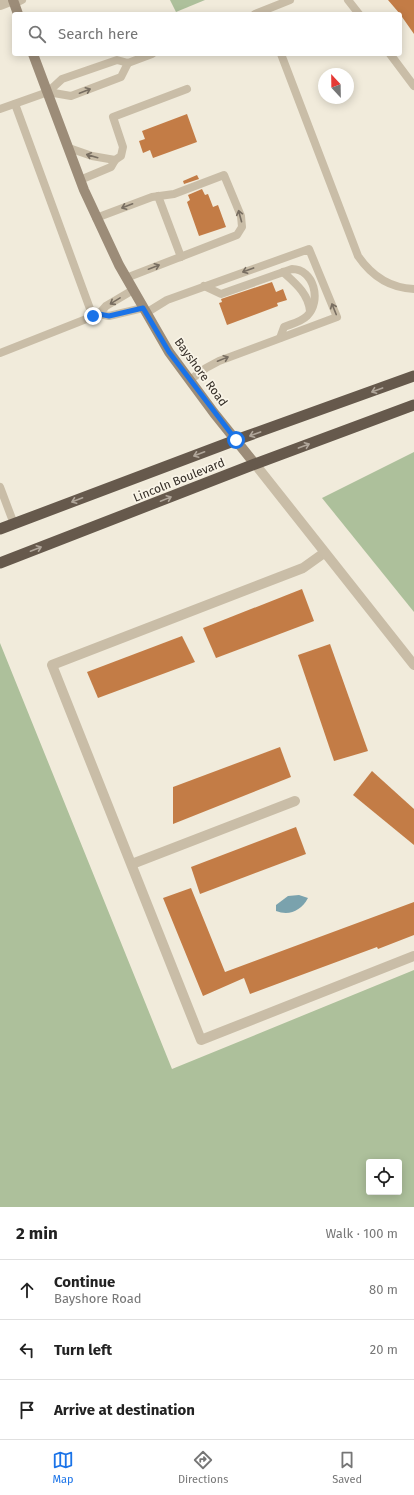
<!DOCTYPE html>
<html lang="en">
<head>
<meta charset="utf-8">
<style>
	body { margin:0; font-family:"Fira Sans",sans-serif; background:#f6f6f6; color:#222 }
	.controls { position:absolute; right:12px; bottom:12px; display:grid; overflow:hidden; border-radius:4px; box-shadow:0 2px 10px #0003 }
	.controls button { width:36px; height:36px; display:grid; place-items:center; padding:0; border:0; border-bottom:1px solid #e0e0e0; background:#fff; color:#222; font:20px sans-serif }
	.compass { position:absolute; left:318px; top:68px; width:36px; height:36px; border-radius:50%; background:#fff; box-shadow:0 2px 10px #0003; rotate:338deg }
	.stop { position:absolute; width:12px; height:12px; margin:-9px; border:3px solid #1a73e8; border-radius:50%; background:#fff }
	.stop.end { background:#1a73e8; border-color:#fff; box-shadow:0 1px 4px #0008 }
	.list { margin:0; padding:0; list-style:none }
	h2 { display:flex; justify-content:space-between; align-items:center; height:52px; margin:0; padding:0 16px; font-size:17px }
	h2 small { font-size:13px; font-weight:400; color:#767676 }
	.list li { display:grid; grid-template-columns:26px 1fr auto; gap:12px; align-items:center; box-sizing:border-box; height:60px; padding:0 16px; border-top:1px solid #e0e0e0 }
	.list b { display:block; font-size:15px; white-space:nowrap }
	.list p { margin:0; font-size:13px; white-space:nowrap; color:#767676 }
	.list em { font-size:13px; font-style:normal; color:#767676 }
	.icon { flex:none; width:22px; height:22px; fill:none; stroke:currentColor; stroke-width:2; stroke-linecap:round; stroke-linejoin:round }
	.map { position:relative; flex:none; width:414px; height:1207px; overflow:hidden }
	.search { position:absolute; background:#fff; box-shadow:0 2px 10px #0003; left:12px; right:12px; top:12px; height:44px; display:flex; align-items:center; gap:10px; box-sizing:border-box; padding:0 14px; border-radius:4px; color:#767676; font-size:15px }
	.sheet { height:232px; background:#fff }
	nav { display:flex; justify-content:space-around; align-items:center; box-sizing:border-box; height:56px; border-top:1px solid #e0e0e0; background:#fff; font-size:11px; color:#767676 }
	nav a { display:grid; justify-items:center; gap:2px }
	nav .on { color:#1a73e8 }
	.map>svg:first-child { display:block }
</style>
</head>
<body>
<div class="map">
<svg width="414" height="1207" viewBox="0 0 414 1207">
	<rect width="100%" height="100%" fill="#f1ebdb"/>
	<g fill="#adc09b" fill-rule="evenodd">
		<polygon points="170,0 205,0 176,12"/>
		<polygon points="414,452 414,612 322,498"/>
		<path d="M0 643 172 1069 414 970V1207H0ZM369 1162H399V1192H369Z"/>
	</g>
	<path fill="#7aa2ad" d="M299 895 308 898C301 911 289 916 276 911V905L288 896Z"/>
	<g fill="#c37c46">
		<polygon points="388,0 414,0 414,34 400,14"/>
		<polygon points="187,114 197,142 153,158 150,150 143,153 139,141 145,139 142,131"/>
		<polygon points="197,175 199,179 184,184 183,181"/>
		<polygon points="202,189 205,195 208,194 213,207 218,205 226,227 199,236 187,202 190,200 188,195"/>
		<polygon points="272,282 276,292 283,289 287,300 277,303 278,306 227,325 219,303 222,302 221,299"/>
		<polygon points="302,589 314,621 216,658 203,628"/>
		<polygon points="182,636 195,662 98,698 87,672"/>
		<polygon points="330,644 368,751 334,761 298,655"/>
		<polygon points="280,747 291,777 173,824 173,787"/>
		<polygon points="372,771 414,809 414,845 353,795"/>
		<polygon points="296,827 306,854 200,894 191,867"/>
		<polygon points="191,888 225,972 414,902 414,935 378,949 377,947 250,994 244,978 203,996 163,898"/>
	</g>
	<g fill="none" stroke-linecap="round" stroke-linejoin="round">
		<g stroke="#c9bda7" stroke-width="8">
			<polyline points="348,0 359,14"/>
			<polyline points="14,4 22,0"/>
			<polyline points="255,14 290,0"/>
			<path d="M281 54 358 256C371 275 390 288 414 289"/>
			<polyline points="390,54 414,86"/>
			<polyline points="48,92 71,96 121,77 128,63"/>
			<polyline points="15,104 93,317"/>
			<polyline points="0,109 48,92 62,79 117,60 128,63 152,54"/>
			<polyline points="69,148 92,156 115,160"/>
			<polyline points="80,180 111,167 115,160 121,156 123,147 113,117 187,89"/>
			<polyline points="158,196 181,257"/>
			<polyline points="96,218 152,197 174,194 224,175 241,216 242,227 237,235 126,278"/>
			<path d="M283 272C295 283 308 293 310 311"/>
			<path d="M204 286 221 294 292 269C314 269 322 301 307 316 301 322 291 324 284 327L280 338"/>
			<polyline points="146,313 167,300 309,249 337,317 219,361 206,368 190,380"/>
			<polyline points="99,314 109,316 143,308"/>
			<polyline points="0,353 99,314 106,306 133,290"/>
			<polyline points="0,487 14,524"/>
		</g>
		<g stroke="#c9bda7" stroke-width="10">
			<polyline points="0,5 13,0"/>
			<polyline points="324,553 303,568 52,665 201,1040 414,956"/>
			<polyline points="132,864 295,801"/>
		</g>
		<polyline stroke="#c9bda7" stroke-width="10" points="255,464 414,665"/>
		<g stroke="#9c8c78" stroke-width="10">
			<polyline points="13,0 18,14"/>
			<polyline points="33,54 84,190 119,265 169,352 214,413 255,464"/>
		</g>
		<g stroke="#66594c" stroke-width="11">
			<polyline points="0,529 236,440 414,376"/>
			<polyline points="0,563 255,464 414,405"/>
		</g>
	</g>
	<defs><path id="oneway-shaft" d="M-6 0H5M1.5-3L5.5 0L1.5 3" fill="none" stroke-width="1.6" stroke-linecap="round" stroke-linejoin="round"/></defs>
	<g stroke="#786e61">
		<use href="#oneway-shaft" transform="translate(85 91) rotate(-21)"/>
		<use href="#oneway-shaft" transform="translate(92 156) rotate(-164)"/>
		<use href="#oneway-shaft" transform="translate(127 206) rotate(159)"/>
		<use href="#oneway-shaft" transform="translate(240 216) rotate(-105)"/>
		<use href="#oneway-shaft" transform="translate(154 267) rotate(-21)"/>
		<use href="#oneway-shaft" transform="translate(248 270) rotate(160)"/>
		<use href="#oneway-shaft" transform="translate(115 301) rotate(148)"/>
		<use href="#oneway-shaft" transform="translate(334 309) rotate(-112)"/>
		<use href="#oneway-shaft" transform="translate(223 359) rotate(-22)"/>
	</g>
	<g stroke="#b0a69a">
		<use href="#oneway-shaft" transform="translate(377 390) rotate(160)"/>
		<use href="#oneway-shaft" transform="translate(255 434) rotate(160)"/>
		<use href="#oneway-shaft" transform="translate(304 446) rotate(-20)"/>
		<use href="#oneway-shaft" transform="translate(199 454) rotate(159)"/>
		<use href="#oneway-shaft" transform="translate(166 499) rotate(-22)"/>
		<use href="#oneway-shaft" transform="translate(77 500) rotate(159)"/>
		<use href="#oneway-shaft" transform="translate(36 549) rotate(-21)"/>
	</g>
	<g fill="none" stroke-linecap="round" stroke-linejoin="round">
		<polyline stroke="#1a73e8" stroke-width="5" points="93,316 99,314 109,316 143,308 169,352 236,440"/>
	</g>
	<g text-anchor="middle" dominant-baseline="central" stroke-width="3.5" stroke-linejoin="round" paint-order="stroke">
		<g font-size="12" fill="#352e27" stroke="#f9f4e7">
			<text transform="translate(201 372) rotate(54)">Bayshore Road</text>
			<text transform="translate(179 480) rotate(-22)">Lincoln Boulevard</text>
		</g>
	</g>
</svg>
<div class="controls">
<button><svg class="icon" aria-label="locate" viewBox="0 0 24 24"><circle cx="12" cy="12" r="6"/><path d="M12 2v4M12 18v4M2 12h4M18 12h4"/></svg></button>
</div>
<svg class="compass" viewBox="-18 -18 36 36"><path d="M0-13l5 13h-10z" fill="#e53935"/><path d="M0 13l5-13h-10z" fill="#767676"/></svg>
<div class="stop" style="left:236px;top:440px"></div>
<div class="stop end" style="left:93px;top:316px"></div>
<div class="search"><svg class="icon" aria-label="search" viewBox="0 0 24 24"><circle cx="10" cy="10" r="6"/><path d="M15 15l6 6"/></svg>Search here</div>
</div>
<section class="sheet">
<h2>2 min<small>Walk · 100 m</small></h2>
<ul class="list">
<li><svg class="icon" aria-label="ahead" viewBox="0 0 24 24"><path d="M12 20V5M6 11l6-6 6 6"/></svg><div><b>Continue</b><p>Bayshore Road</p></div><em>80 m</em></li>
<li><svg class="icon" aria-label="left" viewBox="0 0 24 24"><path d="M17 20v-9H6M10 6l-5 5 5 5"/></svg><div><b>Turn left</b></div><em>20 m</em></li>
<li><svg class="icon" aria-label="arrive" viewBox="0 0 24 24"><path d="M6 21V4h12l-3 4 3 4H6"/></svg><div><b>Arrive at destination</b></div></li>
</ul>
</section>
<nav>
<a class="on"><svg class="icon" aria-label="map" viewBox="0 0 24 24"><path d="M3 6l6-2 6 2 6-2v14l-6 2-6-2-6 2zM9 4v14M15 6v14"/></svg>Map</a>
<a><svg class="icon" aria-label="directions" viewBox="0 0 24 24"><path d="M12 3l9 9-9 9-9-9zM9 14v-3h6M13 9l2 2-2 2"/></svg>Directions</a>
<a><svg class="icon" aria-label="saved" viewBox="0 0 24 24"><path d="M7 4h10v16l-5-4-5 4z"/></svg>Saved</a>
</nav>
</body>
</html>
